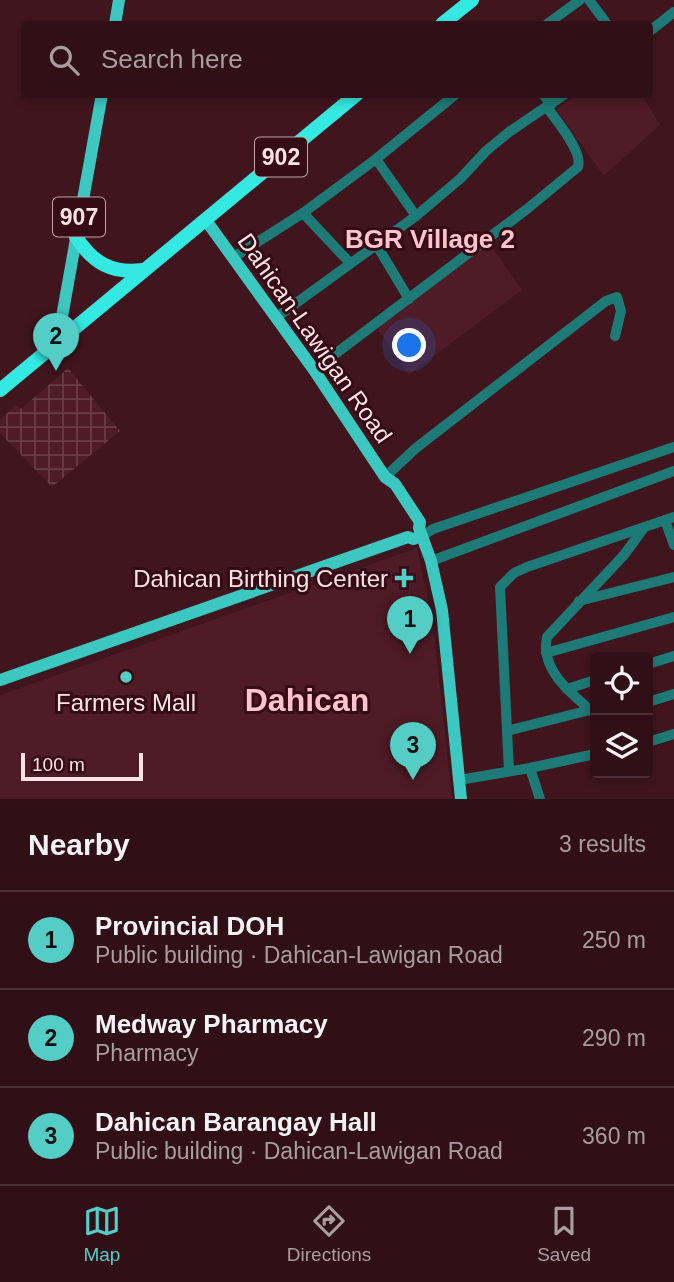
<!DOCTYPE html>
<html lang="en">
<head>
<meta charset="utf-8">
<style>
	body { margin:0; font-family:Helvetica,sans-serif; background:#3c1e23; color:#f1f3f6 }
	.controls { position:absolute; right:21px; bottom:21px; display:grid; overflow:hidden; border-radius:7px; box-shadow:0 4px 10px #0003 }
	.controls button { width:63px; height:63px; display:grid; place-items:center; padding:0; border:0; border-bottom:2px solid #4b3035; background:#301016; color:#f1f3f6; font:35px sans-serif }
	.scale { position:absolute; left:21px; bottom:18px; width:122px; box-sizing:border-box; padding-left:7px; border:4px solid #fce4e6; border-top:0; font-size:19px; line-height:24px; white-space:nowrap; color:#fce4e6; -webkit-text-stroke:5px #350b15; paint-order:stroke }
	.you { position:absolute; left:410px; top:346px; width:24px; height:24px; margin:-18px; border:5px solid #fff; border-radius:50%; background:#1a73e8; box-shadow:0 0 0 10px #1a73e833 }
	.badge { display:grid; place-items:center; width:46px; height:46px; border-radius:50%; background:#54cdc7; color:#111; font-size:23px; font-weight:700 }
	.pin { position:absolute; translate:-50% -58px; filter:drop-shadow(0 2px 4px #0008) }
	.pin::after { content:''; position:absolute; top:37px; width:24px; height:21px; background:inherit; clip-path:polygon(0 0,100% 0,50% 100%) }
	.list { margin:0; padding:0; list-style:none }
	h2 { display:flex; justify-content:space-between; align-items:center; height:91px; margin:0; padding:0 28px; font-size:30px }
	h2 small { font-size:23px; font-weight:400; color:#a89da1 }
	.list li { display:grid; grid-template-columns:46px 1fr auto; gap:21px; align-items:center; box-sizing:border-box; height:98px; padding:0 28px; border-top:2px solid #4b3035 }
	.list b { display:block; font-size:26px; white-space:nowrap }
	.list p { margin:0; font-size:23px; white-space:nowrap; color:#a89da1 }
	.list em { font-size:23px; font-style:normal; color:#a89da1 }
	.icon { flex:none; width:38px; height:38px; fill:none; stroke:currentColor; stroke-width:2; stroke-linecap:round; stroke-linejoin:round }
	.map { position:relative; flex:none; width:674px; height:799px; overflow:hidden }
	.search { position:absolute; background:#301016; box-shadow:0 4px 10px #0003; left:21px; right:21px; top:21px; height:77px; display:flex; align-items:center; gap:18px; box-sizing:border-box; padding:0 24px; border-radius:7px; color:#a89da1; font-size:26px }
	.sheet { height:385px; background:#301016 }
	nav { display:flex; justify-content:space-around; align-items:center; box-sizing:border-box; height:98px; border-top:2px solid #4b3035; background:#301016; font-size:19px; color:#a89da1 }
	nav a { display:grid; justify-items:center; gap:4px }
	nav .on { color:#54cdc7 }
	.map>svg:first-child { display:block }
</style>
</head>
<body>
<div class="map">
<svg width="674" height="799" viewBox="0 0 674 799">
	<defs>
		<pattern id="industrial-grid" width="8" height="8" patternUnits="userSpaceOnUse" patternTransform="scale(1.75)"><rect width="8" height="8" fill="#4e1b26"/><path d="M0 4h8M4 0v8" fill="none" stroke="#683c46"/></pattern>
	</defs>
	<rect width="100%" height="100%" fill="#40151e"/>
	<g fill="#4e1b26">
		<polygon points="575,95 642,95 660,125 604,176 556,109"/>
		<polygon points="489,243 522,290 409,375 377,328"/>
		<polygon points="417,548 433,624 452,799 0,799 0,695"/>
	</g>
	<polygon fill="url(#industrial-grid)" points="68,368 120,431 52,487 0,433 0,420 16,405 21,409"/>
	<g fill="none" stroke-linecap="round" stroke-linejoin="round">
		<g stroke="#1e7a76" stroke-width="10">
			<polyline points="589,0 607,24"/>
			<polyline points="547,24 580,0"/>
			<polyline points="650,31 674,12"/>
			<polyline points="543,94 551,105"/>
			<polyline points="376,159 416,216"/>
			<polyline points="303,213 349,262"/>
			<polyline points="376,244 409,299"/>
			<polyline points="234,257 303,213 376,159 456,94"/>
			<polyline points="277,317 416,216 461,178 486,151 509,132 565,94"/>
			<path d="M314 370 527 209 578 167C583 151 556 121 547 107"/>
			<polyline points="385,477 416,448 606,301 617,297 621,311 615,336"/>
			<polyline points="665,520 674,545"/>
			<polyline points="422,536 433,529 674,447"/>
			<polyline points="431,561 674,471"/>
			<polyline points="579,601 674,577"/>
			<polyline points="546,653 674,617"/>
			<polyline points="648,664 674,656"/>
			<polyline points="567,689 595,680"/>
			<polyline points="648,702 674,694"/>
			<path d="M595 714C572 694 540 671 547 637L624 555 643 529"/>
			<polyline points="507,731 590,710"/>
			<polyline points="648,742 674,734"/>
			<polyline points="530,768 540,799"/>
			<polyline points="509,771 500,587 514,573 527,567 674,517"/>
			<polyline points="459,780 530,768 595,754"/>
		</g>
		<g stroke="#3cc8c1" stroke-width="12">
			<polyline points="115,24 119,0"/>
			<polyline points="205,219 314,370 385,477 395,484 420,522 419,528 431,561 442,610 461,799"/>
			<polyline points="58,339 102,94"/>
			<polyline points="0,680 408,537 413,539 422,536"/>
		</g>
		<g stroke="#33e9e1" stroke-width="14">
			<polyline points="442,24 472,0"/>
			<path d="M76 237C93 263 112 274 143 270"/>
			<polyline points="0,390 357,94"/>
		</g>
	</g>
	<g fill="#54cdc7" stroke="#350b15" stroke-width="2.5">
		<path d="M400.5 567.5h7v7h7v7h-7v7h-7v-7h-7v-7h7z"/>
		<circle cx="126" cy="677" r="7"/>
	</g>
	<g text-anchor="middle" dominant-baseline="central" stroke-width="6" stroke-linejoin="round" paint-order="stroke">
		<g fill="#350b15" stroke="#c0a3a7" stroke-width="2">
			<rect x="255" y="137.5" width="52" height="39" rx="5"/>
			<rect x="53" y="197.5" width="52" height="39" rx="5"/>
		</g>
		<g font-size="23" font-weight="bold" fill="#fce4e6">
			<text x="281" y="157">902</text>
			<text x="79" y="217">907</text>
		</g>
		<g font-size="24" fill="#fce4e6" stroke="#350b15">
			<text transform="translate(315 338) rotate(55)">Dahican-Lawigan Road</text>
		</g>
		<g font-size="24" fill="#fce4e6" stroke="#350b15" text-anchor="end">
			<text x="388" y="578">Dahican Birthing Center</text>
			<text x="126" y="702" text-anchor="middle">Farmers Mall</text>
		</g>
		<g font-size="26" font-weight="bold" fill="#fec3cb" stroke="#350b15">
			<text x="430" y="239">BGR Village 2</text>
		</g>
		<g font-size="32" font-weight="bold" fill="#fec3cb" stroke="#350b15">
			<text x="307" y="700">Dahican</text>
		</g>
	</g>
</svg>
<div class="controls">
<button><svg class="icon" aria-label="locate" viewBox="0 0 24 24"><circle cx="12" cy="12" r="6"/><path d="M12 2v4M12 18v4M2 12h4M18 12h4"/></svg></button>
<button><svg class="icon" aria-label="layers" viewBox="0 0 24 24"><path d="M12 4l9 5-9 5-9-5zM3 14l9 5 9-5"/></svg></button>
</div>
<div class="scale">100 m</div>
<div class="you"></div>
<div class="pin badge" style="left:410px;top:654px">1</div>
<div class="pin badge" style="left:56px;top:371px">2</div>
<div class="pin badge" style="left:413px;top:780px">3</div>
<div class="search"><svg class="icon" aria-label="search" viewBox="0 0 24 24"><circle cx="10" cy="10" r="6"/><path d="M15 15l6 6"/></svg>Search here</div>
</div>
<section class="sheet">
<h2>Nearby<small>3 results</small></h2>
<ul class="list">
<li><span class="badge">1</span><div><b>Provincial DOH</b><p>Public building · Dahican-Lawigan Road</p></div><em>250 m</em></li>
<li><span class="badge">2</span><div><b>Medway Pharmacy</b><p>Pharmacy</p></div><em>290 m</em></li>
<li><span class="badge">3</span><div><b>Dahican Barangay Hall</b><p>Public building · Dahican-Lawigan Road</p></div><em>360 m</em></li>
</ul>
</section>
<nav>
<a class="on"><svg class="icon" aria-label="map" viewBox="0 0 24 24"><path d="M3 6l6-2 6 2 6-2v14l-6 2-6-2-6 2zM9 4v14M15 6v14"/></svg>Map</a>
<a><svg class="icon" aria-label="directions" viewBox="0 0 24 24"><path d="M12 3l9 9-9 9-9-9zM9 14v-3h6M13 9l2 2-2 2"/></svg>Directions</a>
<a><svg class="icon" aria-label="saved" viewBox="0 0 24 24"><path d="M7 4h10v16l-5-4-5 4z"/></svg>Saved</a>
</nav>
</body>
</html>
